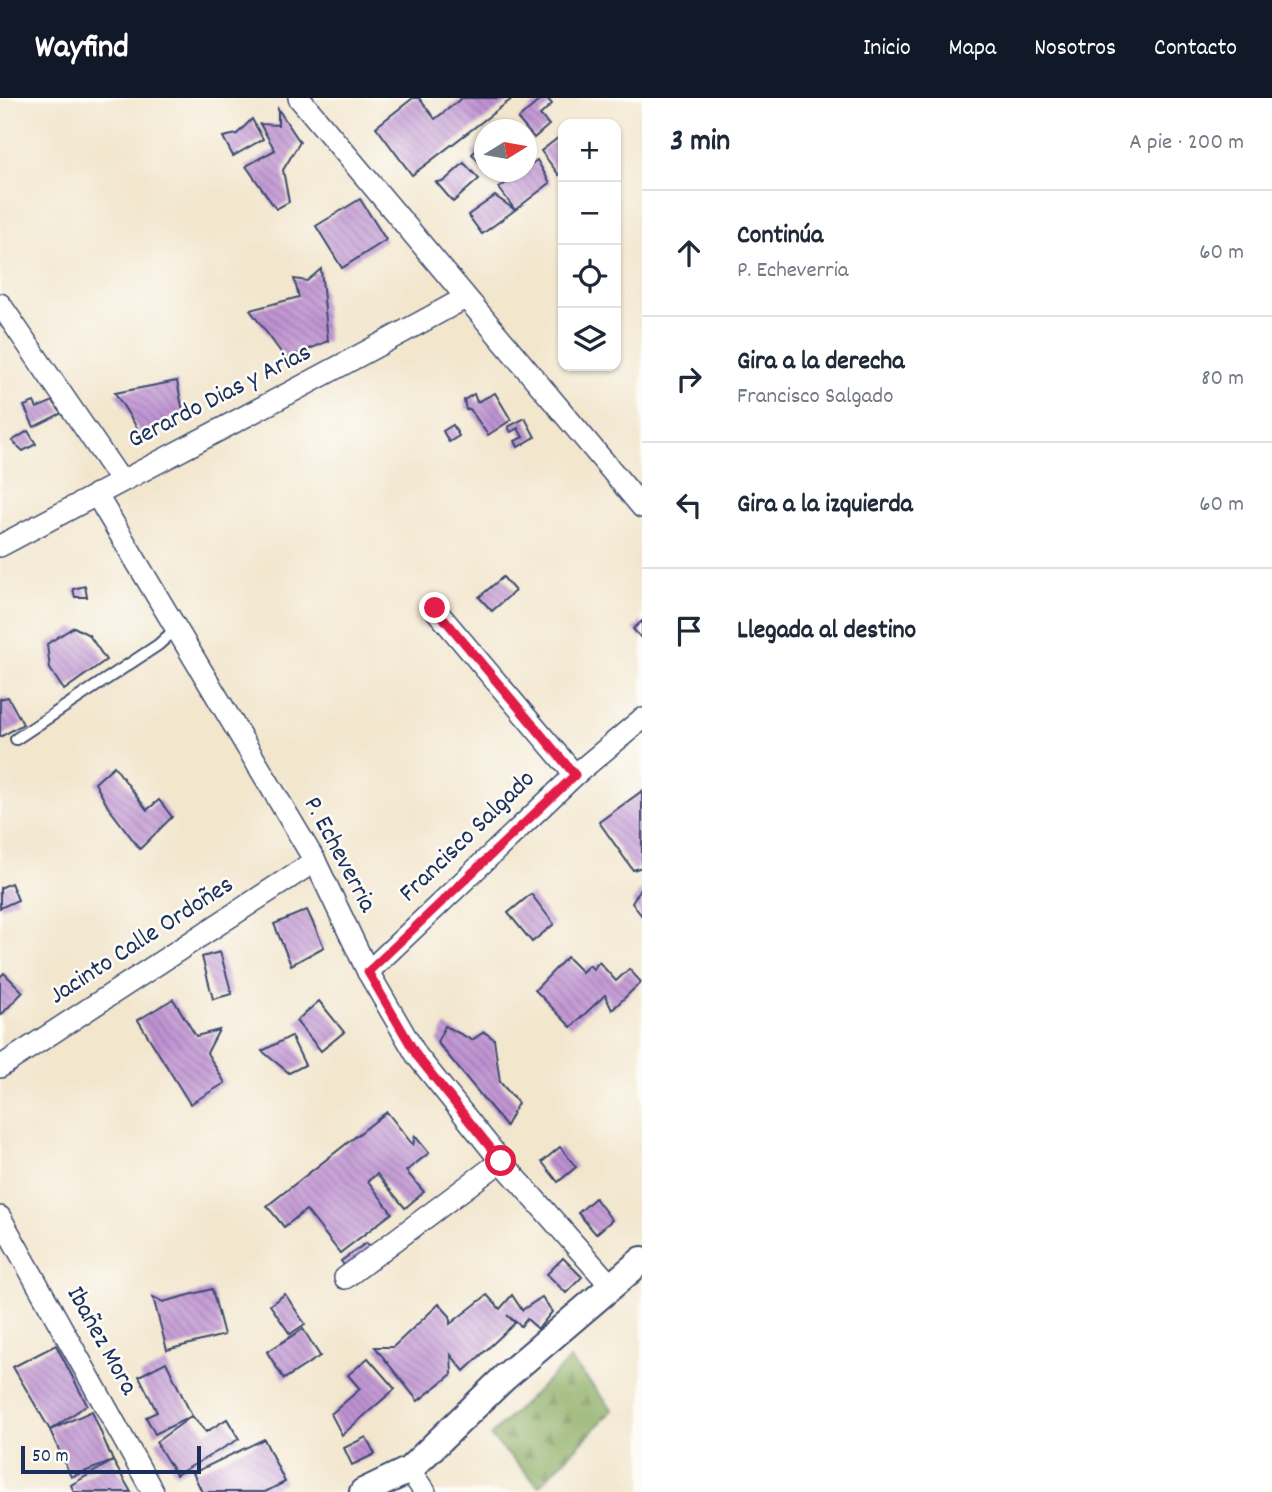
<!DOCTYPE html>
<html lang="es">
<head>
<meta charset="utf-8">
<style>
	body { margin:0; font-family:Dekko,sans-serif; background:#f2f2f3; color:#1f2937 }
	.controls { position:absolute; right:21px; top:21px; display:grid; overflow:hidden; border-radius:14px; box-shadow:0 2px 5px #0004 }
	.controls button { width:63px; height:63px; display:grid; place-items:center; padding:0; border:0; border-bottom:2px solid #e0e1e3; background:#fff; color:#1f2937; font:35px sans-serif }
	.compass { position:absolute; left:474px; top:21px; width:63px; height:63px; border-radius:50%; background:#fff; box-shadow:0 2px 5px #0004; rotate:79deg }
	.scale { position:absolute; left:21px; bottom:18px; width:180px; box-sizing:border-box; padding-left:7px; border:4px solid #1b2f5e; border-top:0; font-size:19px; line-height:24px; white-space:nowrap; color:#1b2f5e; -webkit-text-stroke:5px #fdfcf7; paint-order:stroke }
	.stop { position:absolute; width:21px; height:21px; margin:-16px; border:5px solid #e11d48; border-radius:50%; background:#fff }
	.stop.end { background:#e11d48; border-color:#fff; box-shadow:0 2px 7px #0008 }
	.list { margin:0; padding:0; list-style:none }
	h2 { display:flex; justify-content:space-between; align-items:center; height:91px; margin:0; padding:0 28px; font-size:30px }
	h2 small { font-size:23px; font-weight:400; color:#747a83 }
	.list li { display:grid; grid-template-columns:46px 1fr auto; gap:21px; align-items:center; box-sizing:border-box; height:126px; padding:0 28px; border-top:2px solid #e0e1e3 }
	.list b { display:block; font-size:26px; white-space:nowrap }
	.list p { margin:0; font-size:23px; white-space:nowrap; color:#747a83 }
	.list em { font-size:23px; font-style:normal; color:#747a83 }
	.icon { flex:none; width:38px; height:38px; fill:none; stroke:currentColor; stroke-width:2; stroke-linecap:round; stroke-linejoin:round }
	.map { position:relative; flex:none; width:642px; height:1394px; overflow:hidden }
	header { display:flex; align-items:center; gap:42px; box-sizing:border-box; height:98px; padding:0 35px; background:#111827; color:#fff }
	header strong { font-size:33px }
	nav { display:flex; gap:38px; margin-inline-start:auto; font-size:24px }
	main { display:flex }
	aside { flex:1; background:#fff }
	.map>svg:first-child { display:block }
</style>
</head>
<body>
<header>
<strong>Wayfind</strong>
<nav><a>Inicio</a><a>Mapa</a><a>Nosotros</a><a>Contacto</a></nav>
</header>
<main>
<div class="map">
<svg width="642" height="1394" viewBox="0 0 642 1394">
	<defs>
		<pattern id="forest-firs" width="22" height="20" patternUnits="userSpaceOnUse" patternTransform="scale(1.75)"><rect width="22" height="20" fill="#8aab60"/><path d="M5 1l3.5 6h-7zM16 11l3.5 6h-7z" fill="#708c52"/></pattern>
		<pattern id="building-back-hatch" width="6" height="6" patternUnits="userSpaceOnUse" patternTransform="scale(1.75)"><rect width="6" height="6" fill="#bf92d1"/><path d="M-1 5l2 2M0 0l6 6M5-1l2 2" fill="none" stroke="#9a78ad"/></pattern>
	</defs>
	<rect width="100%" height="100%" fill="#fdfcf7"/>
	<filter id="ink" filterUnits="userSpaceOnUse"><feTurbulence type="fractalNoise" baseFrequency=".0143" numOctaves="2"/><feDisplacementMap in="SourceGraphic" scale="14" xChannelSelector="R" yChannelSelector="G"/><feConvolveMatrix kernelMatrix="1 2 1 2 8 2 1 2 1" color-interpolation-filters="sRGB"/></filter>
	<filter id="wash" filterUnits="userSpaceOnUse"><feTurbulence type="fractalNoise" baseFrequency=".00686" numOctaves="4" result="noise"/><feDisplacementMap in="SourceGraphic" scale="28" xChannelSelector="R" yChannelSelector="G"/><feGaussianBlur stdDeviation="1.57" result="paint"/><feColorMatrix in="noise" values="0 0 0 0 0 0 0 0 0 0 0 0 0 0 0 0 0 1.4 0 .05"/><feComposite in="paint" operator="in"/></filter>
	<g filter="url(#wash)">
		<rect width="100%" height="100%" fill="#f2e6cd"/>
		<polygon fill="url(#forest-firs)" stroke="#526d5f" stroke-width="2" points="570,1261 613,1312 539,1388 490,1338"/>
		<g id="blocks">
			<g fill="url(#building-back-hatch)">
				<polygon points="413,0 419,0 435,21 462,0 513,0 412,77 376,29"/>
				<polygon points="542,0 547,0 552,6 540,17 549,27 534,40 518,21"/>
				<polygon points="278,11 300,44 283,72 289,104 276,111 246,68 275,52 260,26 278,27"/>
				<polygon points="252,21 263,41 233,58 223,39 237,36"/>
				<polygon points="563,36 563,73 559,77 541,53"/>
				<polygon points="484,45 484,70 472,56"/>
				<polygon points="537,62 550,85 515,112 482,136 468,117 495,98 515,112 499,90 522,74 526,74 526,70"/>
				<polygon points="464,65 479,81 453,104 436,84 444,83"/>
				<polygon points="360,101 386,142 342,170 316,128"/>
				<polygon points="321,171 328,243 286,261 250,212 299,199 294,181 307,183"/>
				<polygon points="177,283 183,313 143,339 115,295"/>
				<polygon points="495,295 511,322 488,337 470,311 466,312 464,302 474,296 477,304"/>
				<polygon points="56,302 62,315 34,329 24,308 34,304 37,310"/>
				<polygon points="525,320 535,339 518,349 515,343 523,339 518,330 511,334 508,329"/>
				<polygon points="453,327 459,338 449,344 443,333"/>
				<polygon points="28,333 36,346 23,353 12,343"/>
				<polygon points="503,479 515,493 492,513 479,499"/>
				<polygon points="85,488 87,499 75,499 73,491"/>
				<polygon points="642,523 642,541 633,531"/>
				<polygon points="74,529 89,537 106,562 64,592 50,571 47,546"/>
				<polygon points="8,599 23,626 0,639 0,601"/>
				<polygon points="114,668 147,712 159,702 172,719 140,751 108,709 95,685"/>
				<polygon points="642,693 642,769 633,772 599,724"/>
				<polygon points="11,785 18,802 0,810 0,790"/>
				<polygon points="642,789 642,818 632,805"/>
				<polygon points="531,796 554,826 532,844 508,815"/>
				<polygon points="307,812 324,849 291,867 274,826"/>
				<polygon points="220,854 232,896 213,901 202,859"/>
				<polygon points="567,859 582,874 589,867 593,871 599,864 616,883 629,871 641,884 612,912 605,897 571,929 535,892"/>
				<polygon points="4,875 23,894 0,918 0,879"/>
				<polygon points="173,901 196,938 219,932 207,955 225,985 190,1006 138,922"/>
				<polygon points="319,903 344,934 321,953 296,923"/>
				<polygon points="445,928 472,942 484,934 494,941 500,984 518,1005 506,1028 437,944"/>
				<polygon points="291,938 305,967 289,975 262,953"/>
				<polygon points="387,1014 413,1047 415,1038 429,1055 406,1073 424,1094 405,1110 377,1076 368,1083 392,1115 340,1155 306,1112 284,1129 267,1108"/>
				<polygon points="560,1049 576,1069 558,1084 542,1064"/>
				<polygon points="595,1100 612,1122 596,1136 578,1115"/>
				<polygon points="366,1145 378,1153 349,1174 341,1163"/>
				<polygon points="563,1160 582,1179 566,1195 547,1176"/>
				<polygon points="212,1191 224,1237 167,1252 153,1199 163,1204"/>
				<polygon points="285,1196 305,1226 290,1236 270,1207"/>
				<polygon points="487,1197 500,1211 512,1197 522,1212 542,1199 552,1214 538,1231 527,1221 521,1228 507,1217 515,1225 464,1273 451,1257 452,1276 418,1303 375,1249 393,1249 439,1206 450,1218 450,1226"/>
				<polygon points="303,1231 320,1258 284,1281 267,1254"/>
				<polygon points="56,1247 87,1307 50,1332 92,1313 113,1363 71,1379 50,1332 13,1269"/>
				<polygon points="368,1260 395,1291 342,1337 331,1316 360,1291 348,1277"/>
				<polygon points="166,1264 192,1318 155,1336 146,1319 157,1314 139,1278"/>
				<polygon points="192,1318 206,1334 227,1321 239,1341 176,1377 156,1344"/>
				<polygon points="366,1339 375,1356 352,1367 344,1350"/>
				<polygon points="264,1341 285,1384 265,1394 202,1394 193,1375"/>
				<polygon points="113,1363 131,1394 74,1394 71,1387"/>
			</g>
		</g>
	</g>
	<g filter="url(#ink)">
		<use href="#blocks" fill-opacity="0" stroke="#3b4a6f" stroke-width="2"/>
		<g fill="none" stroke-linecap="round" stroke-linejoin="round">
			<g stroke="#3b4a6f" stroke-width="14">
				<polyline id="service" points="16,641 158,547 177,530"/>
			</g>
			<g stroke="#3b4a6f" stroke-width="24">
				<g id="minor">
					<polyline points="299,0 642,409"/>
					<polyline points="0,206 121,383"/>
					<polyline points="96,396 315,763 368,874 417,958 501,1063 612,1189"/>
					<path d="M0 448C155 365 312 285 465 200"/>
					<polyline points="434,510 575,677"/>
					<polyline points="368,874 575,677 642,621"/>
					<polyline points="0,969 315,763"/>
					<polyline points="0,1119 153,1394"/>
					<polyline points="345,1180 501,1063"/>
					<polyline points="409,1372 425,1394"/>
				</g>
			</g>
			<g stroke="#3b4a6f" stroke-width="30">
				<polyline id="tertiary" points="363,1394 409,1372 505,1279 642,1162"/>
			</g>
			<use href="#service" stroke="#fff" stroke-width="10"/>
			<use href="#minor" stroke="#fff" stroke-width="21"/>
			<use href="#tertiary" stroke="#fff" stroke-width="26"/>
		</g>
	</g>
	<g fill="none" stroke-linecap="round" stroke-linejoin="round" filter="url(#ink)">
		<polyline stroke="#e11d48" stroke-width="9" points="435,510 575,677 368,874 417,958 501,1063"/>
	</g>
	<g text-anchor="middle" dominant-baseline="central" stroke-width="5" stroke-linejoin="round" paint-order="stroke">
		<g font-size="26" fill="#1b2f5e" stroke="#fdfcf7">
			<text transform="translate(220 299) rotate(-27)">Gerardo Dias y Arias</text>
			<text transform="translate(468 739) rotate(-44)">Francisco Salgado</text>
			<text transform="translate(339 757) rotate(62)">P. Echeverria</text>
			<text transform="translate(142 843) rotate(-33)">Jacinto Calle Ordoñes</text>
			<text transform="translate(101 1243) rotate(61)">Ibañez Mora</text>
		</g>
	</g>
</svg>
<div class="controls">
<button>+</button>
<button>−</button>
<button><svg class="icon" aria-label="locate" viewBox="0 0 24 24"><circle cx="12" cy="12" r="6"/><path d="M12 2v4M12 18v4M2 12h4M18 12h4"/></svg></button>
<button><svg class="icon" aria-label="layers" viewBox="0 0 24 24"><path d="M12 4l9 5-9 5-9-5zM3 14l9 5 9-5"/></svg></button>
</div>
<svg class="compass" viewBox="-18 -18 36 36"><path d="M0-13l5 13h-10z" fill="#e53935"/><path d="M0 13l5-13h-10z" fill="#747a83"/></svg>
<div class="scale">50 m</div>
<div class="stop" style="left:501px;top:1063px"></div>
<div class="stop end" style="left:435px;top:510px"></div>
</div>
<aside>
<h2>3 min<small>A pie · 200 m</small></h2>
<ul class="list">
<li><svg class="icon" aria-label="ahead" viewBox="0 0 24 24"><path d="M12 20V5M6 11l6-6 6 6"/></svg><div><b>Continúa</b><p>P. Echeverria</p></div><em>60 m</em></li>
<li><svg class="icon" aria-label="right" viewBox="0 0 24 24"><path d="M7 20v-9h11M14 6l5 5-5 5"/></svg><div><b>Gira a la derecha</b><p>Francisco Salgado</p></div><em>80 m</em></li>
<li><svg class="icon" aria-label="left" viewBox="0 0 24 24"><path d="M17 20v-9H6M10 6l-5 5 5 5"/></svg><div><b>Gira a la izquierda</b></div><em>60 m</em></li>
<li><svg class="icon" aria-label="arrive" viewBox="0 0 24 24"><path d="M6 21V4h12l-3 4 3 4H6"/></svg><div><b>Llegada al destino</b></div></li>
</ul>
</aside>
</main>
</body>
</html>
